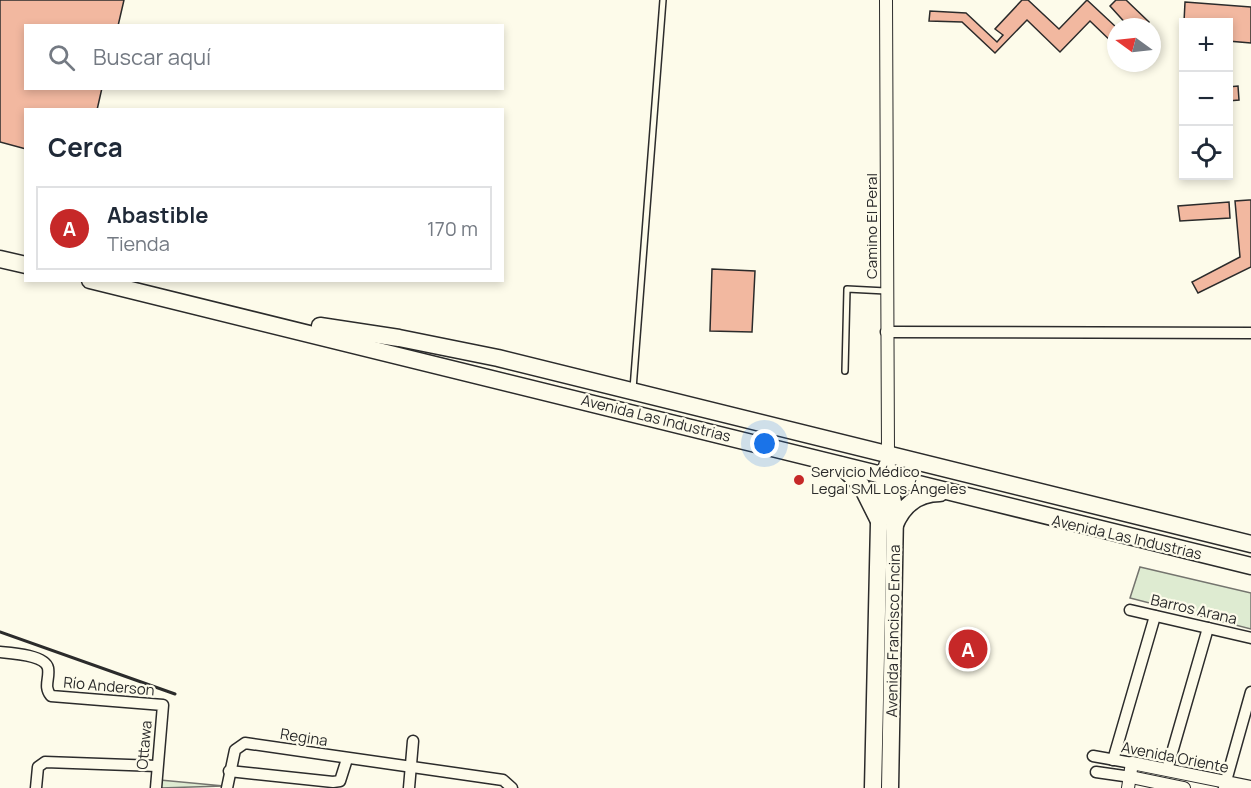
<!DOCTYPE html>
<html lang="es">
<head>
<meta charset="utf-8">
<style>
	body { margin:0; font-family:Manrope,sans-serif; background:#f6f6f7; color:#1f2937 }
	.controls { position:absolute; right:18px; top:18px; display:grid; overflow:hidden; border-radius:0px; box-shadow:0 3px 9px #0003 }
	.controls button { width:54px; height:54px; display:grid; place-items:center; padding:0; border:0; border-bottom:2px solid #e0e1e3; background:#fff; color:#1f2937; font:30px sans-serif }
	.compass { position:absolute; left:1107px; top:18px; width:54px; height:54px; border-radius:50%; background:#fff; box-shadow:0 3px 9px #0003; rotate:285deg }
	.you { position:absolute; left:765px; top:444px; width:21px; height:21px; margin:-15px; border:4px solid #fff; border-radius:50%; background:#1a73e8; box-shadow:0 0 0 9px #1a73e833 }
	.badge { display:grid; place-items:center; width:39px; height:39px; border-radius:50%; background:#c62828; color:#fff; font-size:20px; font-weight:700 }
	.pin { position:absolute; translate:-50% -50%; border:3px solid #fff; box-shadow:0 2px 6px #0006 }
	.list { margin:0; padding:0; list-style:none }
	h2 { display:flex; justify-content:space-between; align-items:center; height:78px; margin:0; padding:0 24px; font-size:26px }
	h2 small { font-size:20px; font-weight:400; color:#747a83 }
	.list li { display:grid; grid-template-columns:39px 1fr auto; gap:18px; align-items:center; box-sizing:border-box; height:84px; margin:0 12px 12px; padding:0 12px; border:2px solid #e0e1e3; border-radius:0px }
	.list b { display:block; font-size:22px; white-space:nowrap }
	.list p { margin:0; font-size:20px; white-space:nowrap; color:#747a83 }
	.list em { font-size:20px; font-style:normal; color:#747a83 }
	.icon { flex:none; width:33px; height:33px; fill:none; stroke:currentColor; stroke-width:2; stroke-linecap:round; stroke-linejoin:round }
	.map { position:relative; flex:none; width:1251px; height:788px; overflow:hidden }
	.search { position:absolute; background:#fff; box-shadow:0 3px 9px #0003; left:24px; top:24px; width:480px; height:66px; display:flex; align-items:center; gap:15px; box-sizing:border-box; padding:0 21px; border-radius:0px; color:#747a83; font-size:22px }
	.panel { position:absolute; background:#fff; box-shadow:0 3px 9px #0003; left:24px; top:108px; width:480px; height:174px; border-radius:0px }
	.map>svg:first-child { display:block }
</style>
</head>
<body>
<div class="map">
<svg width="1251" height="788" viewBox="0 0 1251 788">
	<rect width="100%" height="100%" fill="#fdfbea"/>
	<g fill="#deebd1" stroke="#74746e" stroke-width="1.5">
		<polygon points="1140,567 1251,593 1251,629 1130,598"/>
		<polygon points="160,780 224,786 160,788"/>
	</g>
	<g fill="#f2b8a0" stroke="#2b2b2b" stroke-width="1.5">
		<polygon points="0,0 124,0 118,26 26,26 26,88 102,88 97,110 26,110 26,149 0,142"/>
		<polygon points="1022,0 1028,0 1059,29 1087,0 1116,27 1116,46 1090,21 1060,52 1027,20 995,53 962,22 929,21 930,11 966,13 997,42 1003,35 995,29"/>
		<polygon points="1116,0 1126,0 1149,22 1144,27 1129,27 1110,6"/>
		<polygon points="1185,2 1251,7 1251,43 1228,41 1228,22 1184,22"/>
		<polygon points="1238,86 1239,100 1228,101 1228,87"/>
		<polygon points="1249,200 1251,200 1251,267 1198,293 1192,282 1240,257 1235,201"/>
		<polygon points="1229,202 1230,218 1180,221 1178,206"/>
		<polygon points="712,269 755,271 752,332 710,331"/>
	</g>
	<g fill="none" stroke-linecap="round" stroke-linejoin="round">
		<g stroke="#2b2b2b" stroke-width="8">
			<g id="service">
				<polyline points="845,371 847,289 886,291"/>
				<polyline points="633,389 663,0"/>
			</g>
		</g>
		<g stroke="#2b2b2b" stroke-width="13">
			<g id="minor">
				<polyline points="886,332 1251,333"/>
				<polyline points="1130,610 1251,638"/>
				<path d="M0 652C11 653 45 655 48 668 50 679 43 686 51 696L163 705 156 788"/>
				<polyline points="1093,756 1132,763"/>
				<polyline points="1113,760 1155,616"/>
				<polyline points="1167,770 1208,628"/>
				<polyline points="229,771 333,782 340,781 347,759"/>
				<polyline points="1096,772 1131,777"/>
				<polyline points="36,788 38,767 45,762 157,766"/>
				<polyline points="227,788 235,750 245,743 503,780 512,788"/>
				<polyline points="409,788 413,741"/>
				<polyline points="1224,788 1251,692"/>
			</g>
		</g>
		<g stroke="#2b2b2b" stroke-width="14">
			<g id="tertiary">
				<polyline points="886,0 888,453"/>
				<polyline points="1131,777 1184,788"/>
				<polyline points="1128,788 1132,763 1251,787"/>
			</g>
		</g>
		<g stroke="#2b2b2b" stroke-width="19">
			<g id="primary">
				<polyline points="0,259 26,265"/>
				<polyline points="90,280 1251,566"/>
				<polyline points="320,326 399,338 498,358 1251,544"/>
				<polyline points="840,465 861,485 878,519"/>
				<polyline points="889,482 895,512 890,788"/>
				<path d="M894 527C902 506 918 493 940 493"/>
				<polyline points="873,788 879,523 887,466"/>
			</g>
		</g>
		<use href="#service" stroke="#fdfbea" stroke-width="5"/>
		<use href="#minor" stroke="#fdfbea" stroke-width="10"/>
		<use href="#tertiary" stroke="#fdfbea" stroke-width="12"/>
		<use href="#primary" stroke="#fdfbea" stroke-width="16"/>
		<polyline stroke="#2b2b2b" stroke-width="3" points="0,632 175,694"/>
	</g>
	<circle fill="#c62828" stroke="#fdfbea" stroke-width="2" cx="799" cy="480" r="6"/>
	<g text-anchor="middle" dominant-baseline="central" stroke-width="4.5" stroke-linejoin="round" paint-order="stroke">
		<g font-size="15" fill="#2b2b2b" stroke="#fdfbea">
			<text transform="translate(871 226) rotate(-90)">Camino El Peral</text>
			<text transform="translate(656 418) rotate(14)">Avenida Las Industrias</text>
			<text transform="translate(1127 537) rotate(13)">Avenida Las Industrias</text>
			<text transform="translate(1194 609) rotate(13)">Barros Arana</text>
			<text transform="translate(893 631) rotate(-89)">Avenida Francisco Encina</text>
			<text transform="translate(109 686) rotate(5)">Río Anderson</text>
			<text transform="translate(304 737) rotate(9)">Regina</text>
			<text transform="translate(144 745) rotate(-85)">Ottawa</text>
			<text transform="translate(1175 757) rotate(11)">Avenida Oriente</text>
		</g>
		<g font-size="15" fill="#2b2b2b" stroke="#fdfbea" text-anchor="start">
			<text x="811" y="471">Servicio Médico<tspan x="811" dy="17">Legal SML Los Ángeles</tspan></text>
		</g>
	</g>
</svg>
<div class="controls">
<button>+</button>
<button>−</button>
<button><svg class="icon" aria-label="locate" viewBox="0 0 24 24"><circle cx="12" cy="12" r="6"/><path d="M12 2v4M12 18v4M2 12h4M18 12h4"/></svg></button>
</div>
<svg class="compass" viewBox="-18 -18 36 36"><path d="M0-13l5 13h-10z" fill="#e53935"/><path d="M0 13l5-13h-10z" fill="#747a83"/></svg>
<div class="you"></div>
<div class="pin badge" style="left:968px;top:649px">A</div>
<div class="search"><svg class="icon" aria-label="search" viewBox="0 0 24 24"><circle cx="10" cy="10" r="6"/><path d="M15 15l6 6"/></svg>Buscar aquí</div>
<section class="panel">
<h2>Cerca<small></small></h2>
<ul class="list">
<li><span class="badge">A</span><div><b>Abastible</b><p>Tienda</p></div><em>170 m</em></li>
</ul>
</section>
</div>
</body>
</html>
